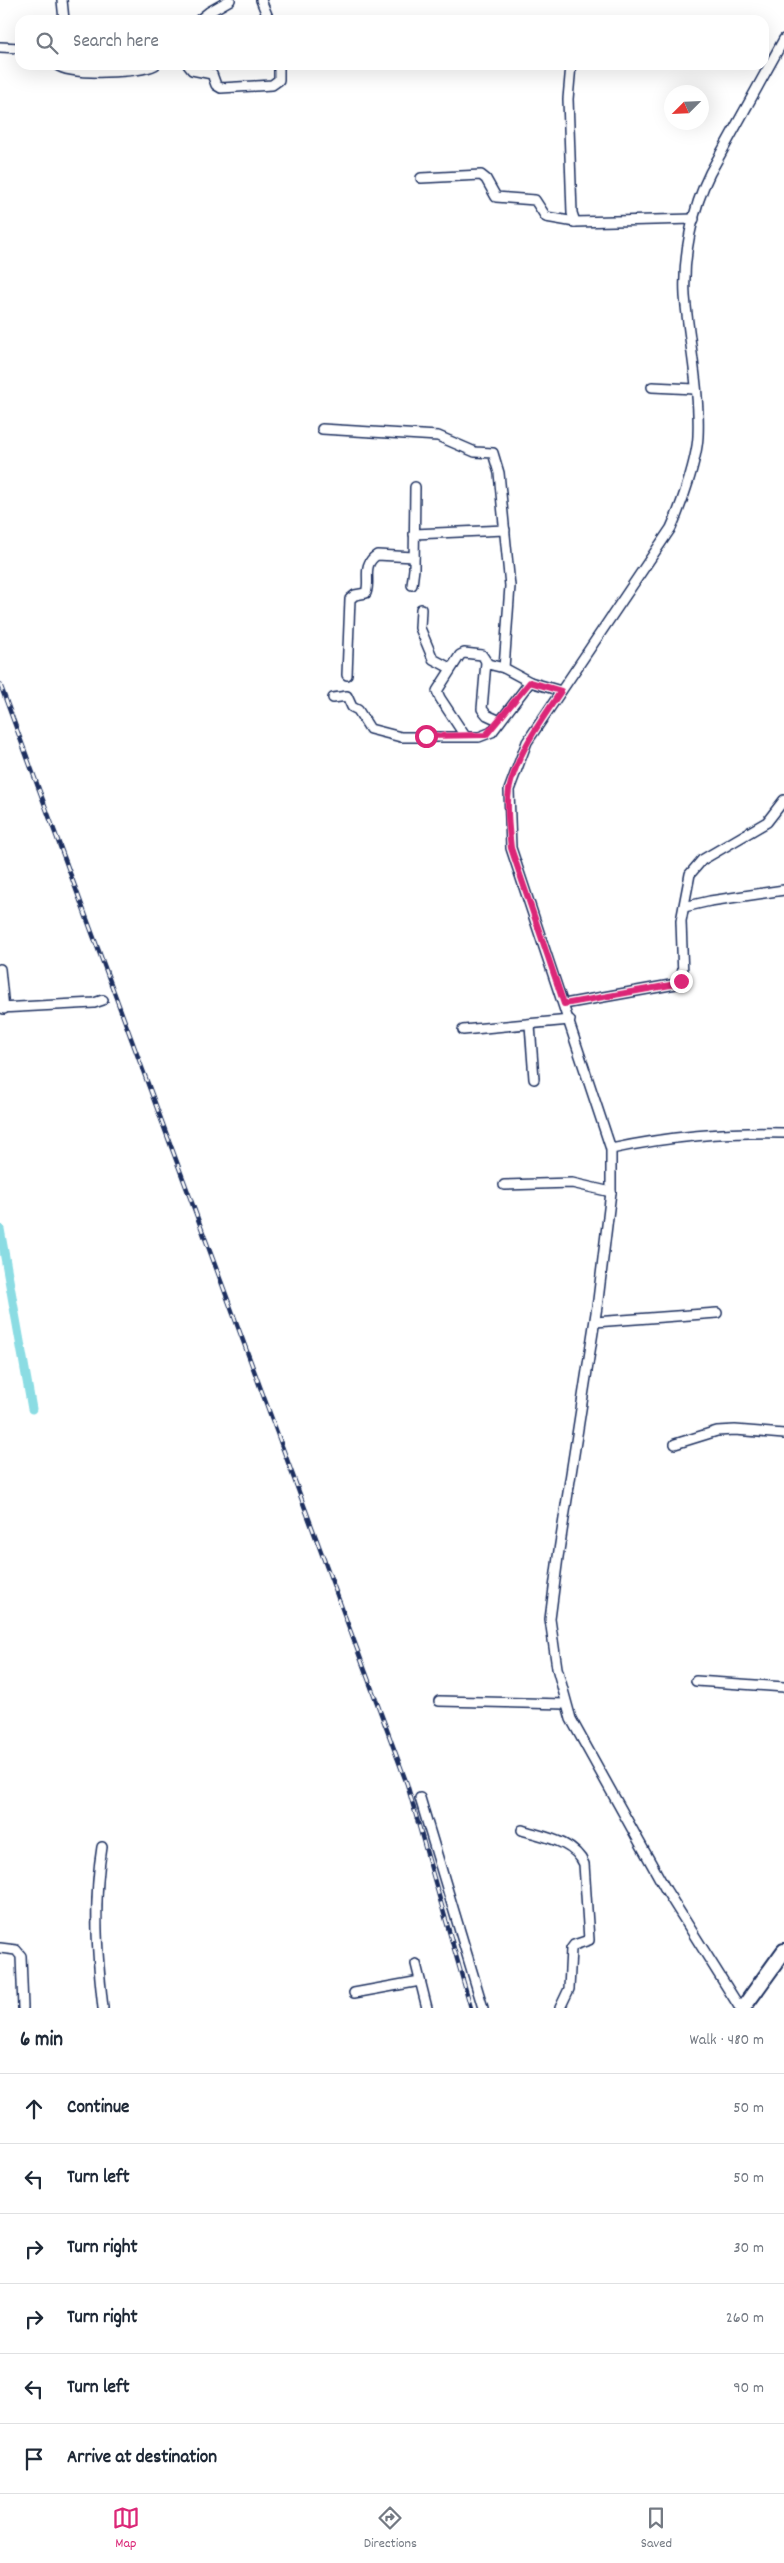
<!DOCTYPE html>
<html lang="en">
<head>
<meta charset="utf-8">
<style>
	body { margin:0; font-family:Dekko,sans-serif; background:#f6f6f7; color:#1f2937 }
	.compass { position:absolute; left:664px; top:85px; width:45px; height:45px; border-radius:50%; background:#fff; box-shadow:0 5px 20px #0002; rotate:246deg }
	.stop { position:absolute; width:15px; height:15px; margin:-11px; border:4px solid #db2777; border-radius:50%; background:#fff }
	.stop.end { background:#db2777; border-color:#fff; box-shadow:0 1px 5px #0008 }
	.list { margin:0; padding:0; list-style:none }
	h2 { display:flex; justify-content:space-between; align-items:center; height:65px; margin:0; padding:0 20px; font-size:21px }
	h2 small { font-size:16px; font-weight:400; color:#747a83 }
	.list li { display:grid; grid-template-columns:32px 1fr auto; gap:15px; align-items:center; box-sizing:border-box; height:70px; padding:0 20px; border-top:1px solid #e0e1e3 }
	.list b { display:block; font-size:19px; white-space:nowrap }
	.list em { font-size:16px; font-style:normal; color:#747a83 }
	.icon { flex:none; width:28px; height:28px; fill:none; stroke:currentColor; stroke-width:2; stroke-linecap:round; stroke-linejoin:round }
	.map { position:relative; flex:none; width:784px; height:2008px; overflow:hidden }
	.search { position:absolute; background:#fff; box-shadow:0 5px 20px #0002; left:15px; right:15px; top:15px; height:55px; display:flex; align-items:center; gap:12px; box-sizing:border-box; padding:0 18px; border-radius:15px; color:#747a83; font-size:19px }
	.sheet { height:485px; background:#fff }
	nav { display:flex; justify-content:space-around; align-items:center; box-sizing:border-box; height:70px; border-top:1px solid #e0e1e3; background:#fff; font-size:14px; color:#747a83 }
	nav a { display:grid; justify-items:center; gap:2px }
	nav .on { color:#db2777 }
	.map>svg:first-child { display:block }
</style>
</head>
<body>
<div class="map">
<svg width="784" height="2008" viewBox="0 0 784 2008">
	<rect width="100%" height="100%" fill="#fff"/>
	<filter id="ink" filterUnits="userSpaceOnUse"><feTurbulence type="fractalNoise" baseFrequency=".02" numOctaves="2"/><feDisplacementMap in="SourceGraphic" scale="10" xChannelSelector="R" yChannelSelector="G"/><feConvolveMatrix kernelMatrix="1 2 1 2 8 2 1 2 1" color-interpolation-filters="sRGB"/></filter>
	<g filter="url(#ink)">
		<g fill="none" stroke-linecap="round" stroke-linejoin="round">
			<polyline stroke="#8bdce3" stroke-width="9" points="0,1229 32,1409"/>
			<g stroke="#1b2f5e" stroke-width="12">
				<g id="street">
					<polyline points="62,0 64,20"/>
					<polyline points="261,0 269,20"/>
					<polyline points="199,20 209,12 230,0"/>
					<polyline points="0,47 20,48"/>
					<path d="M57 65C71 76 139 73 155 65"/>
					<polyline points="188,65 192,70 212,74 216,85 221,88 272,85 279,80 279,65"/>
					<polyline points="571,65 568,99 572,213 575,222 694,219"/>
					<polyline points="421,178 481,175 486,179 496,197 535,200 546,217 575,222"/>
					<polyline points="652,387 695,389"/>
					<polyline points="322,429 438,436 475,452 493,453 499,473 510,586 504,668 530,682 561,691"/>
					<polyline points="414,534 505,530"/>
					<polyline points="412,585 414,569 415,487"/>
					<polyline points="421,609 420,628 433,659 450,668"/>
					<polyline points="486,662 482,709 487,715 500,721"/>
					<path d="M347 675 350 599 355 595 366 593C371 580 361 565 377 555L414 557"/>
					<polyline points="333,698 347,696 352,707 358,710 370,729 401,737 479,737 492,732 530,682"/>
					<polyline points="465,736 440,698 437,691 460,655 464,653 482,655 488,664 504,668"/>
					<polyline points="684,907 710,901 784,890"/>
					<polyline points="0,969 4,1009"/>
					<polyline points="564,1004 676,984 683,977 681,921 690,874 702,860 767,822 784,800"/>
					<polyline points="0,1008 94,1003 103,1000"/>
					<polyline points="530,1025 534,1079"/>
					<polyline points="463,1030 570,1020"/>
					<path d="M611 1149C671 1136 723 1132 784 1133"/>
					<polyline points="504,1185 572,1183 611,1192"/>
					<polyline points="595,1322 717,1313"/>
					<polyline points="675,1444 717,1431 735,1430 784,1434"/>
					<polyline points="696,1681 784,1687"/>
					<polyline points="439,1701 566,1704"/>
					<polyline points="420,1798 483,2008"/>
					<path d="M522 1830C544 1837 574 1841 584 1864L589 1940 574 1945 571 1949 569 1989 560 2008"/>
					<path d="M102 1847C93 1901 97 1954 103 2008"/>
					<polyline points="0,1948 16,1950 21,1956 23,2008"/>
					<polyline points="416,1964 427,2008"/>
					<polyline points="354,1993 420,1981"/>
					<path d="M740 2008 666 1890 571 1719 557 1668 550 1619 558 1557 598 1300 611 1192V1149L511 848 509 790 527 742 671 528C681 506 697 460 698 436 700 390 689 342 685 296 683 256 692 209 710 173L784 39"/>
				</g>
			</g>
			<g stroke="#1b2f5e" stroke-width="18">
				<polyline id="primary" points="743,2008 784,1951"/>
			</g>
			<use href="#street" stroke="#fff" stroke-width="9"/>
			<use href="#primary" stroke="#fff" stroke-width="14"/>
			<g stroke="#1b2f5e" stroke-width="4.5">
				<polyline id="rail" points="0,684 407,1784 471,2008"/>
			</g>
			<use href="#rail" stroke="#fff" stroke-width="2.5" stroke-dasharray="8" stroke-linecap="butt"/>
		</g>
	</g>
	<g fill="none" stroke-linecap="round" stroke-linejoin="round" filter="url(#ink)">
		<path stroke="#db2777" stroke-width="6" d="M426 736 486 735 530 682 561 691C541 721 517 753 509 790 506 808 509 830 511 848L564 1004 676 984 681 981"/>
	</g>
</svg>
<svg class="compass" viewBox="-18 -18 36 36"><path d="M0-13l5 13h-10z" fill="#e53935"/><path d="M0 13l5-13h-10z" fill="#747a83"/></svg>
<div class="stop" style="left:426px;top:736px"></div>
<div class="stop end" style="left:681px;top:981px"></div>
<div class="search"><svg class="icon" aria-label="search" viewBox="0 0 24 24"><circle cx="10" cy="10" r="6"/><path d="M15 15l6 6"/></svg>Search here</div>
</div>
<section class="sheet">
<h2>6 min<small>Walk · 480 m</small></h2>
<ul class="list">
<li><svg class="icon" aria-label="ahead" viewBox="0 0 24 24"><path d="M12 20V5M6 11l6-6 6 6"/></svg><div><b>Continue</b></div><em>50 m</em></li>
<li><svg class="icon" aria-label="left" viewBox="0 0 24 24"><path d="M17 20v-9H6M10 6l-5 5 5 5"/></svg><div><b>Turn left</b></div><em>50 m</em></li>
<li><svg class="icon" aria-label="right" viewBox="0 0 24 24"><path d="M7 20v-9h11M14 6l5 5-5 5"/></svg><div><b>Turn right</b></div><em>30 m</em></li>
<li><svg class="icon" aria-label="right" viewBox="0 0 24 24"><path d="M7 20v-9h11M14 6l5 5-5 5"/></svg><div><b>Turn right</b></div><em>260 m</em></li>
<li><svg class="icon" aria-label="left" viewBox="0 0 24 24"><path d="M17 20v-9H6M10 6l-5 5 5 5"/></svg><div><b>Turn left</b></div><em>90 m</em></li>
<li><svg class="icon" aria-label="arrive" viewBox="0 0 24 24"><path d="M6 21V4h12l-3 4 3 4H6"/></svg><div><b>Arrive at destination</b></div></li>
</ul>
</section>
<nav>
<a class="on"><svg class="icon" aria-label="map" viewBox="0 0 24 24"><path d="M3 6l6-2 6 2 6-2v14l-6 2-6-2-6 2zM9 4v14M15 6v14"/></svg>Map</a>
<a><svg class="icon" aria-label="directions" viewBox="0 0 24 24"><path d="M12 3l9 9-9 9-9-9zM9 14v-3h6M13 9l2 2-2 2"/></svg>Directions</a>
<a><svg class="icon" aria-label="saved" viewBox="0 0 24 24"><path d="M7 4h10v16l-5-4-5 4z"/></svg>Saved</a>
</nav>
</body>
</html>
